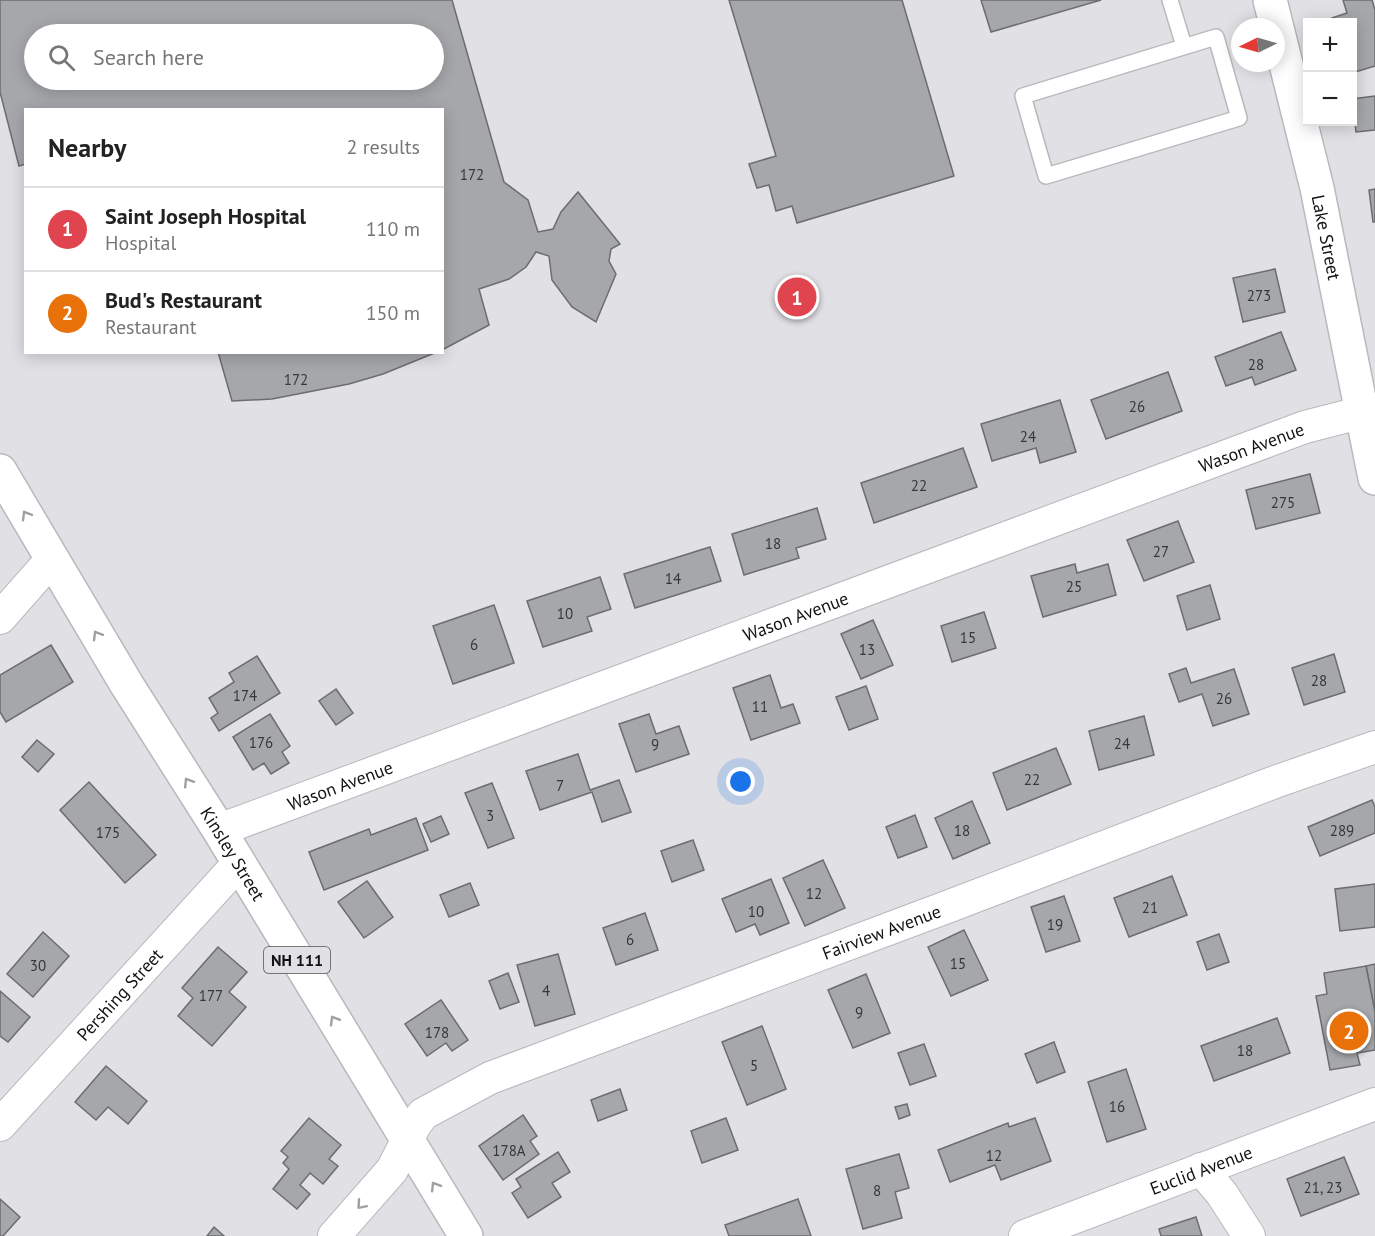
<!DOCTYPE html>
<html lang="en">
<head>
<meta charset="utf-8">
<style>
	body { margin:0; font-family:"PT Sans",sans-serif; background:#f2f2f2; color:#222 }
	.controls { position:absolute; right:18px; top:18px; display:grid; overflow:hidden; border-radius:0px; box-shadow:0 3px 15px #0003 }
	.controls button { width:54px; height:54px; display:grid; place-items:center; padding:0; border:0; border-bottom:2px solid #e0e0e0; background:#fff; color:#222; font:30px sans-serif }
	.compass { position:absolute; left:1231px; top:18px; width:54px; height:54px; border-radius:50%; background:#fff; box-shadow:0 3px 15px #0003; rotate:265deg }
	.you { position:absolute; left:741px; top:782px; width:21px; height:21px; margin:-15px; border:4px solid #fff; border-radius:50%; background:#1a73e8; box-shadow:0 0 0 9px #1a73e833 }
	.badge { display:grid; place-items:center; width:39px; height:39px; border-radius:50%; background:#236d3b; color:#fff; font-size:20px; font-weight:700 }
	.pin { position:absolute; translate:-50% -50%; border:3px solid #fff; box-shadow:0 2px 6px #0006 }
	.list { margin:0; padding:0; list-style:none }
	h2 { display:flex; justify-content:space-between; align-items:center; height:78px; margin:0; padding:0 24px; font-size:26px }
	h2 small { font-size:20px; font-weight:400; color:#767676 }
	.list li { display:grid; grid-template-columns:39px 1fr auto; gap:18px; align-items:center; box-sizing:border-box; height:84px; padding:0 24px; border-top:2px solid #e0e0e0 }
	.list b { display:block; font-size:22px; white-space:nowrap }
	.list p { margin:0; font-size:20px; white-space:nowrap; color:#767676 }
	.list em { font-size:20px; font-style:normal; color:#767676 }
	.icon { flex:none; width:33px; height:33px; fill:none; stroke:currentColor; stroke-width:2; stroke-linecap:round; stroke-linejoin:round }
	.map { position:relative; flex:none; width:1375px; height:1236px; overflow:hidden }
	.search { position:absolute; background:#fff; box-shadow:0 3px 15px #0003; left:24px; top:24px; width:420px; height:66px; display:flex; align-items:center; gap:15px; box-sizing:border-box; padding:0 21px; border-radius:33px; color:#767676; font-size:22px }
	.panel { position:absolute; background:#fff; box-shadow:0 3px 15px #0003; left:24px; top:108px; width:420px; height:246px; border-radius:0px }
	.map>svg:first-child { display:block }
</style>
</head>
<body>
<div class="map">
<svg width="1375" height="1236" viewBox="0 0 1375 1236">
	<rect width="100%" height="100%" fill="#e1e0e4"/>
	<g fill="#a5a7aa" stroke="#6b6d70" stroke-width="1.5" fill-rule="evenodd">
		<path d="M0 0H452L504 182 528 200 538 232 553 229 561 212 578 192 620 244 611 249 609 261 616 274 596 322 572 307 552 280 549 256 536 252 526 267 509 279 479 289 489 325 442 350V110H26V164L19 166 0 92ZM34 34H434V80H34Z"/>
		<polygon points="729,0 902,0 954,176 797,223 792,206 776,211 769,185 757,188 749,164 776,156"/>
		<polygon points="981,0 1101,0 991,32"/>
		<polygon points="1343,0 1372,0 1375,10 1375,66 1352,73 1352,22 1334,22 1332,18 1347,13"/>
		<polygon points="1375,96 1375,130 1356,132 1352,99"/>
		<polygon points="1375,189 1375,222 1373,222 1369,190"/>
		<polygon points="1275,269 1285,312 1243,322 1233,278"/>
		<polygon points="1281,332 1296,370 1255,385 1252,377 1226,386 1215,357"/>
		<polygon points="218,352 437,352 383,374 349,384 272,399 232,401"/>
		<polygon points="1168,372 1182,411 1106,439 1091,400"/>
		<polygon points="1060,400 1076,452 1040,463 1036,448 992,461 981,424"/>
		<polygon points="963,448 977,487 874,523 861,483"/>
		<polygon points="1310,474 1320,513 1256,529 1246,490"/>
		<polygon points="817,508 826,539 796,548 799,558 744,575 732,534"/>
		<polygon points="1178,521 1194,562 1144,581 1127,540"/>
		<polygon points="710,547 721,581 635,608 624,574"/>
		<polygon points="1075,564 1077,573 1108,564 1116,595 1043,617 1031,576"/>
		<polygon points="600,577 611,609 587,617 592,631 543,647 527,601"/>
		<polygon points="1210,585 1220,619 1187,630 1177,596"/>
		<polygon points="494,605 514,663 453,684 433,626"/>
		<polygon points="984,612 996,648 952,662 941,626"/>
		<polygon points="873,620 893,665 861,679 841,634"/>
		<polygon points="51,645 73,682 6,722 0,712 0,675"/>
		<polygon points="1334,654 1345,692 1304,705 1292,668"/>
		<polygon points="257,656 280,693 219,731 211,718 218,713 209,698 234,682 229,673"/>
		<polygon points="1186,668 1191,683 1234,669 1249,714 1213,726 1202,694 1179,702 1169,674"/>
		<polygon points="770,675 781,708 793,704 800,723 751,740 733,688"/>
		<polygon points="866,686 878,719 849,730 836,697"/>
		<polygon points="336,689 353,713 336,725 319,701"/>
		<polygon points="270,714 290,746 282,752 289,763 271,774 264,763 253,770 233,737"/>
		<polygon points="649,714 656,734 679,726 689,754 636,772 619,724"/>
		<polygon points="1144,716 1154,755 1099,770 1089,731"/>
		<polygon points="37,740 54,754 38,772 22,757"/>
		<polygon points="1056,748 1071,784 1007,810 993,773"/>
		<polygon points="578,754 590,790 619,780 631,812 602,822 592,792 540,810 526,771"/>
		<polygon points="89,782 156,855 125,883 60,810"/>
		<polygon points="492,783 514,838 488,848 465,793"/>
		<polygon points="1372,800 1375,807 1375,833 1320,856 1308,827"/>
		<polygon points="972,801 990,843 953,859 935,818"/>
		<polygon points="915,815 927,847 898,858 886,827"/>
		<polygon points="441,816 449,834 431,842 423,824"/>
		<polygon points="416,818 428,850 324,890 309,852 369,829 371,835"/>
		<polygon points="693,840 704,870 672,882 661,851"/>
		<polygon points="823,860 845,908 805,926 783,878"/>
		<polygon points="1172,876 1187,915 1129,937 1114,898"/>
		<polygon points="771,879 789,923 760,935 755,924 736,932 722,899"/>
		<polygon points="367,881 393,917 364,938 338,902"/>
		<polygon points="470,883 479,905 449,917 440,895"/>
		<polygon points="1375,884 1375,927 1340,931 1335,889"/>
		<polygon points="1064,896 1080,941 1046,952 1031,907"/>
		<polygon points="645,913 658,950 616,965 603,928"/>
		<polygon points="964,930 988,980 951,996 928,947"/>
		<polygon points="43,932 69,956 33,997 7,974"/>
		<polygon points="1219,934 1229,962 1207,970 1197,942"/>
		<polygon points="218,947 247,972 229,992 246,1007 212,1046 178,1016 193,998 182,988"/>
		<polygon points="558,954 575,1014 535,1026 517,965"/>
		<polygon points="1375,964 1375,1012 1366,966"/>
		<polygon points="1366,966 1375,1012 1375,1050 1357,1053 1360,1065 1330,1070 1316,996 1327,994 1324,973"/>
		<polygon points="508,973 519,1002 500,1009 489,981"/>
		<polygon points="866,974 890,1033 853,1048 828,990"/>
		<polygon points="0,991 30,1017 8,1042 0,1036"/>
		<polygon points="441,1000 468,1040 452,1051 446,1043 427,1056 405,1024"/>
		<polygon points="1277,1018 1290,1053 1214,1081 1201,1046"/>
		<polygon points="762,1026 786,1089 747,1105 722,1042"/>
		<polygon points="1054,1042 1065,1072 1037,1083 1025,1054"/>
		<polygon points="924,1044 936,1076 910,1085 898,1053"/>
		<polygon points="106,1066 147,1101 128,1124 108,1107 96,1120 75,1102"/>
		<polygon points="1126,1069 1146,1129 1107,1142 1088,1082"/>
		<polygon points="620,1089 627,1110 598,1121 591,1100"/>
		<polygon points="907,1104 910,1115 899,1119 895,1107"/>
		<polygon points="523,1115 537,1136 530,1141 539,1154 503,1180 479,1146"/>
		<polygon points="309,1118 341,1145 329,1159 338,1166 323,1184 310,1173 300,1185 310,1194 297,1209 273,1189 289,1169 283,1163 288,1157 281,1151"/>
		<polygon points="726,1118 738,1150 702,1163 691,1131"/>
		<polygon points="1035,1118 1051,1161 1001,1180 995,1165 950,1182 938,1150 1008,1123 1009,1127"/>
		<polygon points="558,1152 570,1172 552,1183 561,1197 528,1218 512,1193 521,1187 516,1179"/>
		<polygon points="899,1154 909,1188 895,1192 902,1218 863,1229 846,1169"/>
		<polygon points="1344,1157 1359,1194 1301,1216 1287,1179"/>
		<polygon points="0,1199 20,1217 3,1236 0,1236"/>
		<polygon points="798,1199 811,1236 729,1236 725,1225"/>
		<polygon points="1196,1217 1202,1236 1161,1236 1159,1229"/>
		<polygon points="214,1227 224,1236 207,1236"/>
	</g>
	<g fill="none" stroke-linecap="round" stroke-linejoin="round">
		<g stroke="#b9b8bc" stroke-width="18">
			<g id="lane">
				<polyline points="1170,0 1184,46"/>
				<polygon points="1216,37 1239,118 1046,176 1023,96"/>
			</g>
		</g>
		<g stroke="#b9b8bc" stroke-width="34">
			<g id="street">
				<polyline points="0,618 52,559"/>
				<path id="s1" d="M219 830 1305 427 1375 409"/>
				<path id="s2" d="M0 1125 239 863"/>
				<polyline points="1201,1169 1222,1194 1249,1236"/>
				<path id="s3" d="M334 1236 392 1170 415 1125 423 1114 490 1078 947 907 1275 782 1375 747"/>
				<path id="s4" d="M1025 1236 1375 1104"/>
			</g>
		</g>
		<g stroke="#b9b8bc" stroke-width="36">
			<g id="secondary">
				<path id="s5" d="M1270 0 1317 188 1375 478"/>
			</g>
		</g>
		<g stroke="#b9b8bc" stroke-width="36">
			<g id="primary">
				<path id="s6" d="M0 471 127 685 219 830 466 1236"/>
			</g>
		</g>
		<use href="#lane" stroke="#fff" stroke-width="15"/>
		<use href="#street" stroke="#fff" stroke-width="32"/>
		<use href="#secondary" stroke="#fff" stroke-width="33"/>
		<use href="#primary" stroke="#fff" stroke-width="33"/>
	</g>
	<defs><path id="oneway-chevron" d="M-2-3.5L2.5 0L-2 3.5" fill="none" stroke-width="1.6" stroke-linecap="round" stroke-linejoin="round" transform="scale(1.5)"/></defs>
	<g stroke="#a0a0a1">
		<use href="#oneway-chevron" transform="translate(26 515) rotate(-121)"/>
		<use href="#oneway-chevron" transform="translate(97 635) rotate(-121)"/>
		<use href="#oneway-chevron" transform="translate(188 782) rotate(-122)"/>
		<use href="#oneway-chevron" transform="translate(334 1020) rotate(-121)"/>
		<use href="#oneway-chevron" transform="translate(435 1186) rotate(-122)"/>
		<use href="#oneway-chevron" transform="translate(361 1205) rotate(131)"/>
	</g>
	<g text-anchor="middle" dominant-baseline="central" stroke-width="6" stroke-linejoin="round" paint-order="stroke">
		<g font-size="15" fill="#373739">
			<text x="472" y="174">172</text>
			<text x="1259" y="295">273</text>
			<text x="1256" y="364">28</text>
			<text x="296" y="379">172</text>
			<text x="1137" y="406">26</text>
			<text x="1028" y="436">24</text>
			<text x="919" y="485">22</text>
			<text x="1283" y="502">275</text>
			<text x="773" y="543">18</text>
			<text x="1161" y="551">27</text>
			<text x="673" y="578">14</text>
			<text x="1074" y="586">25</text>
			<text x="565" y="613">10</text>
			<text x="968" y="637">15</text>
			<text x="474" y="644">6</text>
			<text x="867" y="649">13</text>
			<text x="1319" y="680">28</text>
			<text x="245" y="695">174</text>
			<text x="1224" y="698">26</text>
			<text x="760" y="706">11</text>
			<text x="261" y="742">176</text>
			<text x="1122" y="743">24</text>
			<text x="655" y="744">9</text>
			<text x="1032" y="779">22</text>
			<text x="560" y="785">7</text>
			<text x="490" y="815">3</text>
			<text x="962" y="830">18</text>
			<text x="1342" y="830">289</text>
			<text x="108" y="832">175</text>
			<text x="814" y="893">12</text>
			<text x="1150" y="907">21</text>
			<text x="756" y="911">10</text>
			<text x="1055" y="924">19</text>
			<text x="630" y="939">6</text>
			<text x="958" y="963">15</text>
			<text x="38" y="965">30</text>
			<text x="546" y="990">4</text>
			<text x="211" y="995">177</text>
			<text x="859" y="1012">9</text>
			<text x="437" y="1032">178</text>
			<text x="1245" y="1050">18</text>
			<text x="754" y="1065">5</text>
			<text x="1117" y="1106">16</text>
			<text x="509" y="1150">178A</text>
			<text x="994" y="1155">12</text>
			<text x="1323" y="1187">21, 23</text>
			<text x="877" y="1190">8</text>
		</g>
		<rect fill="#e1e0e4" stroke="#505052" stroke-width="1.5" x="264" y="947" width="66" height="26" rx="4.5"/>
		<g font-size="16" font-weight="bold" fill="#121213">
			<text x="297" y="960">NH 111</text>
		</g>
		<g font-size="18" fill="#121213" stroke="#e1e0e4">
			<text stroke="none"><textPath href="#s5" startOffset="244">Lake Street</textPath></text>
			<text stroke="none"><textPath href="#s1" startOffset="1101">Wason Avenue</textPath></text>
			<text stroke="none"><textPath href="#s1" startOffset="615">Wason Avenue</textPath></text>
			<text stroke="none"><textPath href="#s1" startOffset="129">Wason Avenue</textPath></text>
			<text stroke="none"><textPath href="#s6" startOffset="448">Kinsley Street</textPath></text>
			<text stroke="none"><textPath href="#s3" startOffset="646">Fairview Avenue</textPath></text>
			<text stroke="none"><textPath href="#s2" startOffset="177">Pershing Street</textPath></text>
			<text stroke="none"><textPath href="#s4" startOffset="188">Euclid Avenue</textPath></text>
		</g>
	</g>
</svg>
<div class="controls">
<button>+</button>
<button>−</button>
</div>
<svg class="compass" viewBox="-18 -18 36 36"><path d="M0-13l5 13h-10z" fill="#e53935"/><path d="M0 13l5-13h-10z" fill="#767676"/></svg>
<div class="you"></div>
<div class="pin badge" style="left:797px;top:297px;background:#e0444e">1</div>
<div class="pin badge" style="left:1349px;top:1031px;background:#e8710a">2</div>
<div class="search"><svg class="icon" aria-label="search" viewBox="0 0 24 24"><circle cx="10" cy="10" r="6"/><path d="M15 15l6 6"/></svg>Search here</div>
<section class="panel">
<h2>Nearby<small>2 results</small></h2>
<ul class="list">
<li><span class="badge" style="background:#e0444e">1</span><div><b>Saint Joseph Hospital</b><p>Hospital</p></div><em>110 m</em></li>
<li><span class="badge" style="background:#e8710a">2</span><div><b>Bud's Restaurant</b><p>Restaurant</p></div><em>150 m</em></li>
</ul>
</section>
</div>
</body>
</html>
